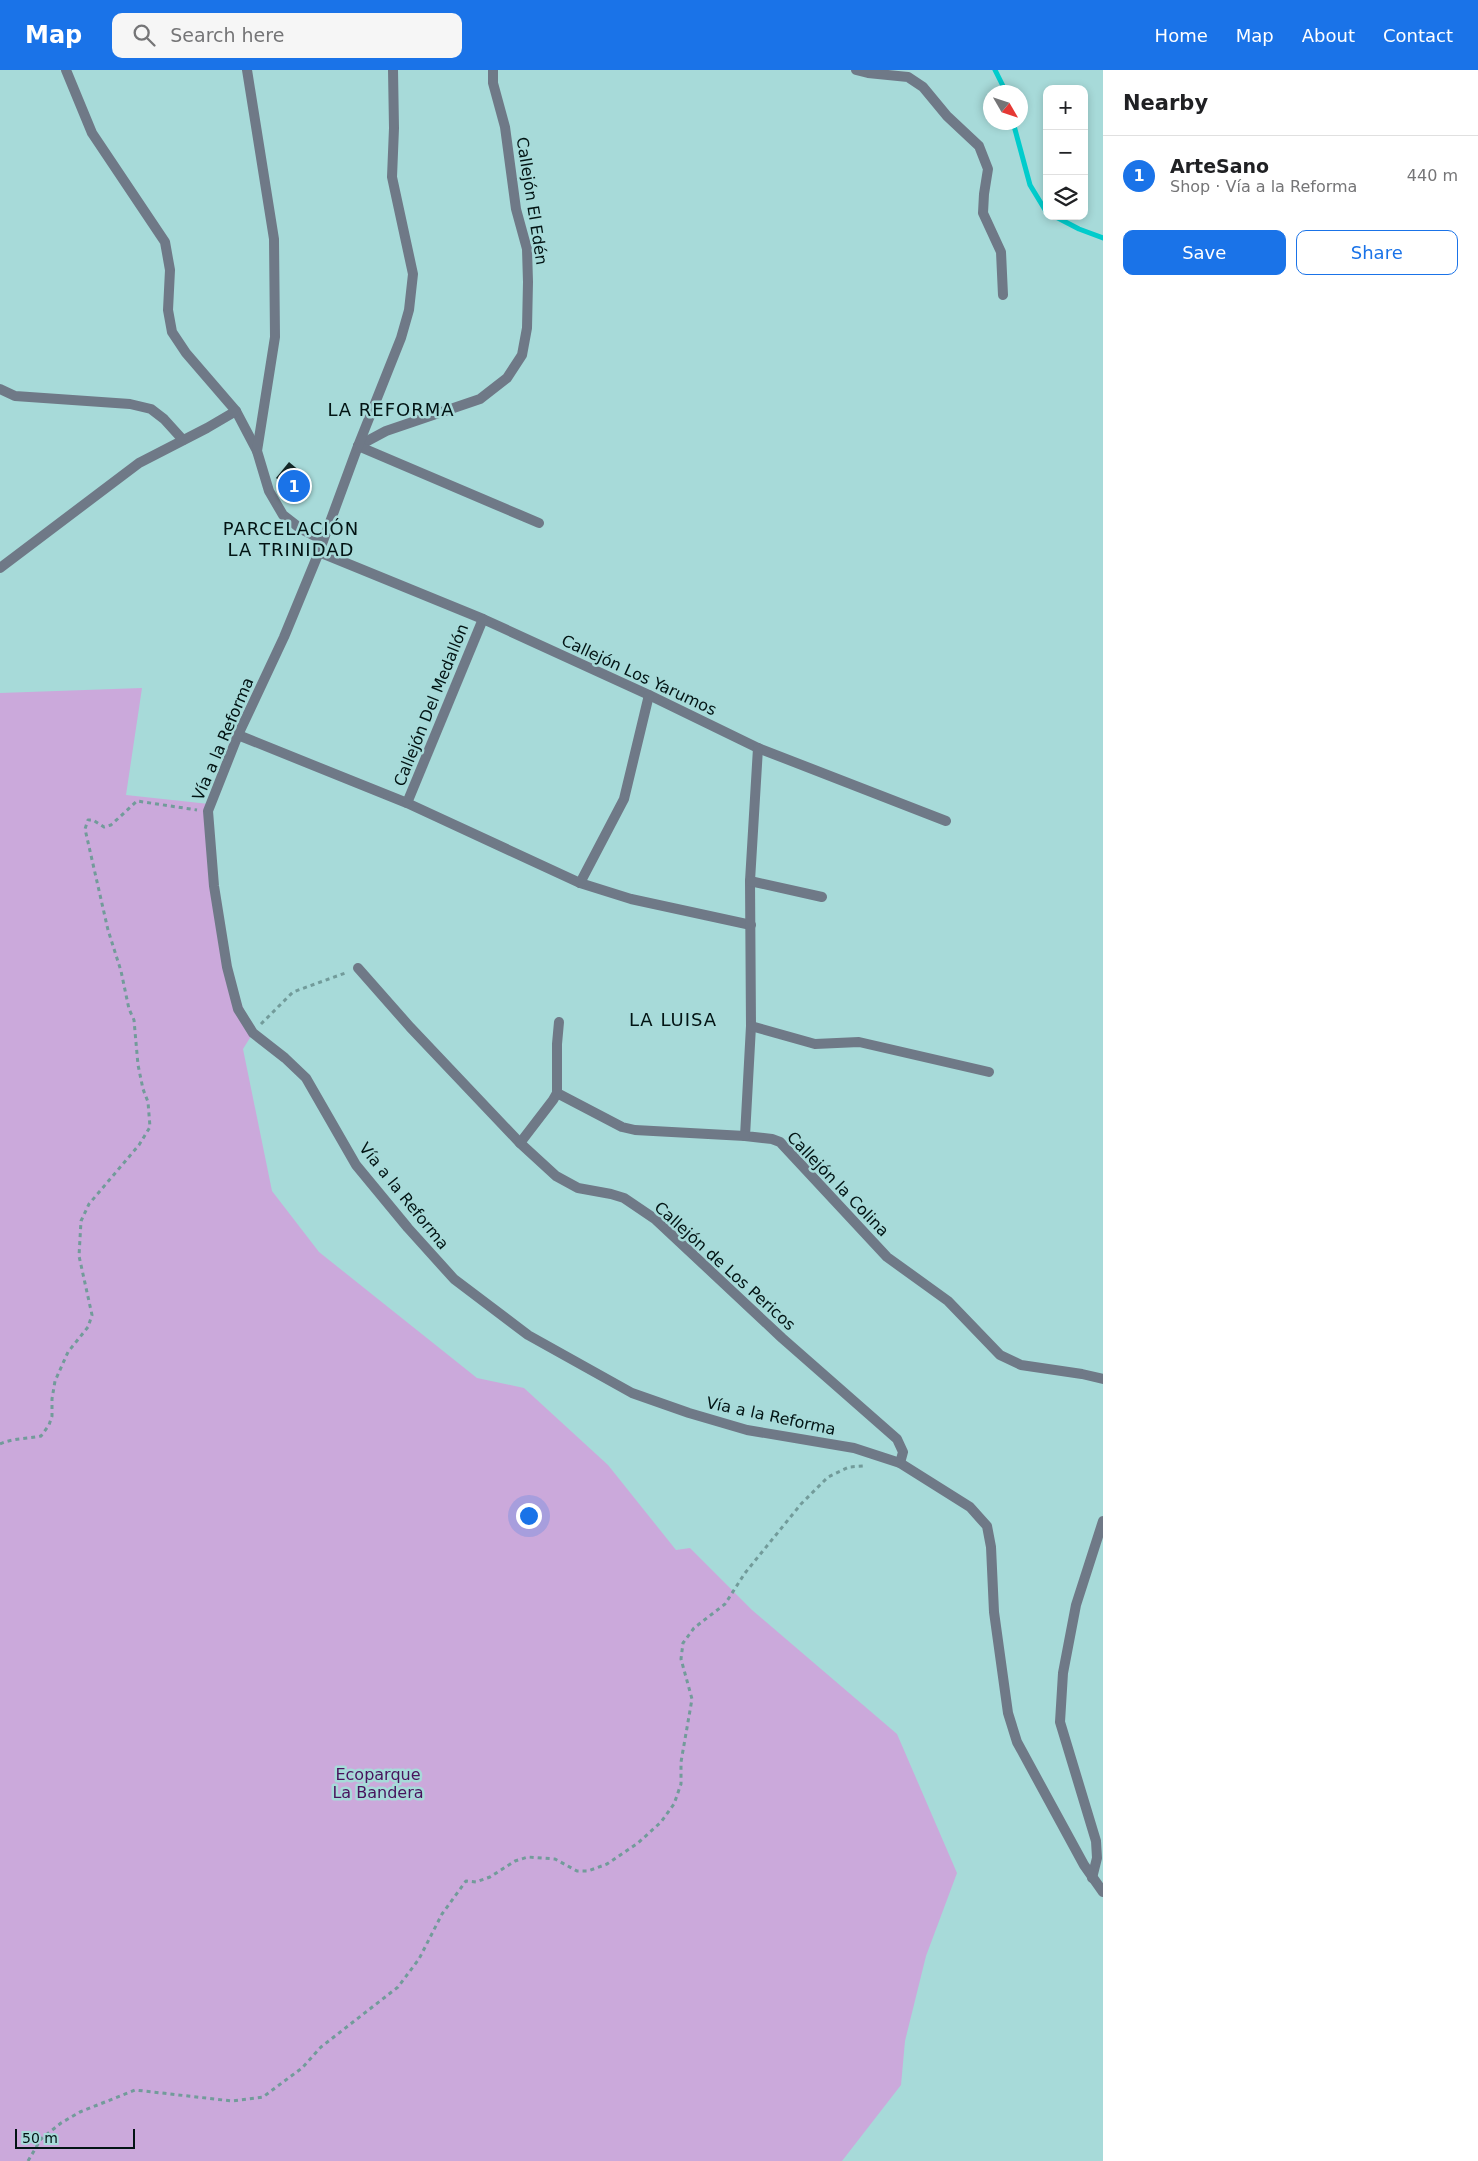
<!DOCTYPE html>
<html lang="en">
<head>
<meta charset="utf-8">
<style>
	body { margin:0; font-family:"DejaVu Sans",sans-serif; background:#f6f6f6; color:#202124 }
	.controls { position:absolute; right:15px; top:15px; display:grid; overflow:hidden; border-radius:10px; box-shadow:0 2px 8px #0003 }
	.controls button { width:45px; height:45px; display:grid; place-items:center; padding:0; border:0; border-bottom:1px solid #e0e0e0; background:#fff; color:#202124; font:25px sans-serif }
	.compass { position:absolute; left:983px; top:15px; width:45px; height:45px; border-radius:50%; background:#fff; box-shadow:0 2px 8px #0003; rotate:129deg }
	.scale { position:absolute; left:15px; bottom:12px; width:120px; box-sizing:border-box; padding-left:5px; border:2px solid #021414; border-top:0; font-size:14px; line-height:18px; white-space:nowrap; color:#021414; -webkit-text-stroke:4px #a7dad9; paint-order:stroke }
	.you { position:absolute; left:528px; top:1445px; width:18px; height:18px; margin:-12px; border:4px solid #fff; border-radius:50%; background:#1a73e8; box-shadow:0 0 0 8px #1a73e833 }
	.badge { display:grid; place-items:center; width:32px; height:32px; border-radius:50%; background:#1a73e8; color:#fff; font-size:16px; font-weight:700 }
	.pin { position:absolute; translate:-50% -50%; border:2px solid #fff; box-shadow:0 1px 5px #0006 }
	.list { margin:0; padding:0; list-style:none }
	h2 { display:flex; justify-content:space-between; align-items:center; height:65px; margin:0; padding:0 20px; font-size:21px }
	h2 small { font-size:16px; font-weight:400; color:#757577 }
	.list li { display:grid; grid-template-columns:32px 1fr auto; gap:15px; align-items:center; box-sizing:border-box; height:80px; padding:0 20px; border-top:1px solid #e0e0e0 }
	.list b { display:block; font-size:19px; white-space:nowrap }
	.list p { margin:0; font-size:16px; white-space:nowrap; color:#757577 }
	.list em { font-size:16px; font-style:normal; color:#757577 }
	.actions { display:flex; gap:10px; padding:15px 20px }
	.actions a { flex:1; padding:11px 0; border:1px solid #1a73e8; border-radius:10px; text-align:center; font-size:18px; color:#1a73e8 }
	.actions .main { background:#1a73e8; color:#fff }
	.icon { flex:none; width:28px; height:28px; fill:none; stroke:currentColor; stroke-width:2; stroke-linecap:round; stroke-linejoin:round }
	.map { position:relative; flex:none; width:1103px; height:2091px; overflow:hidden }
	header { display:flex; align-items:center; gap:30px; box-sizing:border-box; height:70px; padding:0 25px; background:#1a73e8; color:#fff }
	header strong { font-size:24px }
	nav { display:flex; gap:28px; margin-inline-start:auto; font-size:18px }
	.search { width:350px; height:45px; background:#f6f6f6; display:flex; align-items:center; gap:12px; box-sizing:border-box; padding:0 18px; border-radius:10px; color:#757577; font-size:19px }
	main { display:flex }
	aside { flex:1; background:#fff }
	.map>svg:first-child { display:block }
</style>
</head>
<body>
<header>
<strong>Map</strong>
<div class="search"><svg class="icon" aria-label="search" viewBox="0 0 24 24"><circle cx="10" cy="10" r="6"/><path d="M15 15l6 6"/></svg>Search here</div>
<nav><a>Home</a><a>Map</a><a>About</a><a>Contact</a></nav>
</header>
<main>
<div class="map">
<svg width="1103" height="2091" viewBox="0 0 1103 2091">
	<rect width="100%" height="100%" fill="#a7dad9"/>
	<polygon fill="#cba9db" points="142,618 126,725 209,734 227,897 253,963 243,979 272,1121 319,1182 477,1308 524,1318 608,1395 676,1480 690,1478 752,1540 897,1664 957,1803 926,1886 905,1971 901,2015 842,2091 0,2091 0,623"/>
	<g fill="none" stroke-linecap="round" stroke-linejoin="round">
		<g stroke="#01cccc" stroke-width="5">
			<polyline points="995,0 1006,22"/>
			<polyline points="1013,52 1030,115 1047,143"/>
			<polyline points="1054,146 1079,159 1103,168"/>
		</g>
	</g>
	<polygon fill="#142928" points="289,392 307,407 294,423 276,408"/>
	<g fill="none" stroke-linecap="round" stroke-linejoin="round">
		<g stroke="#729b9a" stroke-width="3" stroke-dasharray="4 4" stroke-linecap="butt">
			<polyline points="261,954 293,922 348,902"/>
			<path d="M0 1374C13 1368 27 1369 41 1366L49 1355 52 1346V1329L55 1311 68 1282 88 1257 92 1245 79 1186 81 1151 89 1134 139 1075 150 1057 148 1032 143 1019 138 995 134 950 129 939 121 901 108 860 85 759 88 750H93L104 757 111 755 137 731 197 740"/>
			<polyline points="28,2091 41,2069 61,2053 80,2042 135,2020 232,2031 263,2027 302,1998 321,1977 398,1917 419,1889 442,1844 466,1811 476,1812 490,1807 515,1791 528,1787 555,1789 577,1801 588,1801 607,1794 638,1773 661,1752 674,1734 681,1714 681,1692 692,1629 681,1589 683,1573 694,1558 725,1534 745,1503 801,1434 828,1407 849,1397 864,1396"/>
		</g>
		<g stroke="#6f7987" stroke-width="10">
			<polyline points="66,0 92,63 165,172 170,200 168,240 172,262 186,283 236,341 257,381"/>
			<polyline points="247,0 274,169 275,267 257,381 269,421 283,445 301,459 323,470"/>
			<polyline points="856,0 868,3 908,7 923,17 947,46 979,76 988,99 984,124 983,143 1001,182 1003,225"/>
			<polyline points="0,319 15,326 130,334 151,339 164,349 183,370"/>
			<polyline points="0,498 139,393 207,358 236,341"/>
		</g>
		<g stroke="#6f7987" stroke-width="10">
			<polyline points="358,376 386,361 480,329 507,308 522,285 527,258 528,212 527,179 516,139 505,57 493,13 493,0"/>
			<polyline points="358,376 539,453"/>
			<polyline points="319,482 483,549 649,625 758,678 946,751"/>
			<polyline points="238,665 407,733 580,813 631,829 751,855"/>
			<polyline points="758,678 750,811 751,956 745,1066 772,1069 780,1072 887,1187 948,1231 1000,1285 1021,1295 1082,1304 1103,1309"/>
			<polyline points="407,733 483,549"/>
			<polyline points="750,811 822,827"/>
			<polyline points="580,813 624,729 649,625"/>
			<polyline points="358,898 410,957 520,1073 556,1106 578,1118 611,1124 624,1128 655,1149 782,1268 897,1369 903,1382 900,1393"/>
			<polyline points="751,956 815,974 859,972 989,1002"/>
			<polyline points="557,1023 622,1057 635,1060 745,1066"/>
			<polyline points="520,1073 553,1030 557,1023 557,974 559,952"/>
			<polyline points="1092,1808 1097,1788 1096,1771 1060,1652 1063,1603 1076,1535 1103,1451"/>
		</g>
		<polyline stroke="#6f7987" stroke-width="10" points="393,0 394,58 392,107 413,204 409,240 401,268 358,376 319,482 284,567 238,665 208,741 214,816 227,897 238,939 253,963 285,988 306,1008 356,1095 408,1158 454,1209 528,1265 632,1323 689,1343 747,1360 854,1378 900,1393 970,1437 987,1456 991,1477 994,1542 1008,1643 1017,1672 1084,1795 1103,1822"/>
	</g>
	<g text-anchor="middle" dominant-baseline="central" stroke-width="5" stroke-linejoin="round" paint-order="stroke">
		<g font-size="16" fill="#021414" stroke="#a7dad9">
			<text transform="translate(532 131) rotate(81)">Callejón El Edén</text>
			<text transform="translate(639 605) rotate(25)">Callejón Los Yarumos</text>
			<text transform="translate(431 635) rotate(-68)">Callejón Del Medallón</text>
			<text transform="translate(223 669) rotate(-67)">Vía a la Reforma</text>
			<text transform="translate(838 1114) rotate(46)">Callejón la Colina</text>
			<text transform="translate(404 1126) rotate(51)">Vía a la Reforma</text>
			<text transform="translate(725 1196) rotate(42)">Callejón de Los Pericos</text>
			<text transform="translate(771 1346) rotate(12)">Vía a la Reforma</text>
		</g>
		<g font-size="16" fill="#48125c" stroke="#a7dad9">
			<text x="378" y="1704">Ecoparque<tspan x="378" dy="18">La Bandera</tspan></text>
		</g>
		<g font-size="18" letter-spacing="1" fill="#021414" stroke="#a7dad9">
			<text x="391" y="339">LA REFORMA</text>
			<text x="291" y="458">PARCELACIÓN<tspan x="291" dy="21">LA TRINIDAD</tspan></text>
			<text x="673" y="949">LA LUISA</text>
		</g>
	</g>
</svg>
<div class="controls">
<button>+</button>
<button>−</button>
<button><svg class="icon" aria-label="layers" viewBox="0 0 24 24"><path d="M12 4l9 5-9 5-9-5zM3 14l9 5 9-5"/></svg></button>
</div>
<svg class="compass" viewBox="-18 -18 36 36"><path d="M0-13l5 13h-10z" fill="#e53935"/><path d="M0 13l5-13h-10z" fill="#757577"/></svg>
<div class="scale">50 m</div>
<div class="you"></div>
<div class="pin badge" style="left:294px;top:416px">1</div>
</div>
<aside>
<h2>Nearby<small></small></h2>
<ul class="list">
<li><span class="badge">1</span><div><b>ArteSano</b><p>Shop · Vía a la Reforma</p></div><em>440 m</em></li>
</ul>
<div class="actions"><a class="main">Save</a><a>Share</a></div>
</aside>
</main>
</body>
</html>
